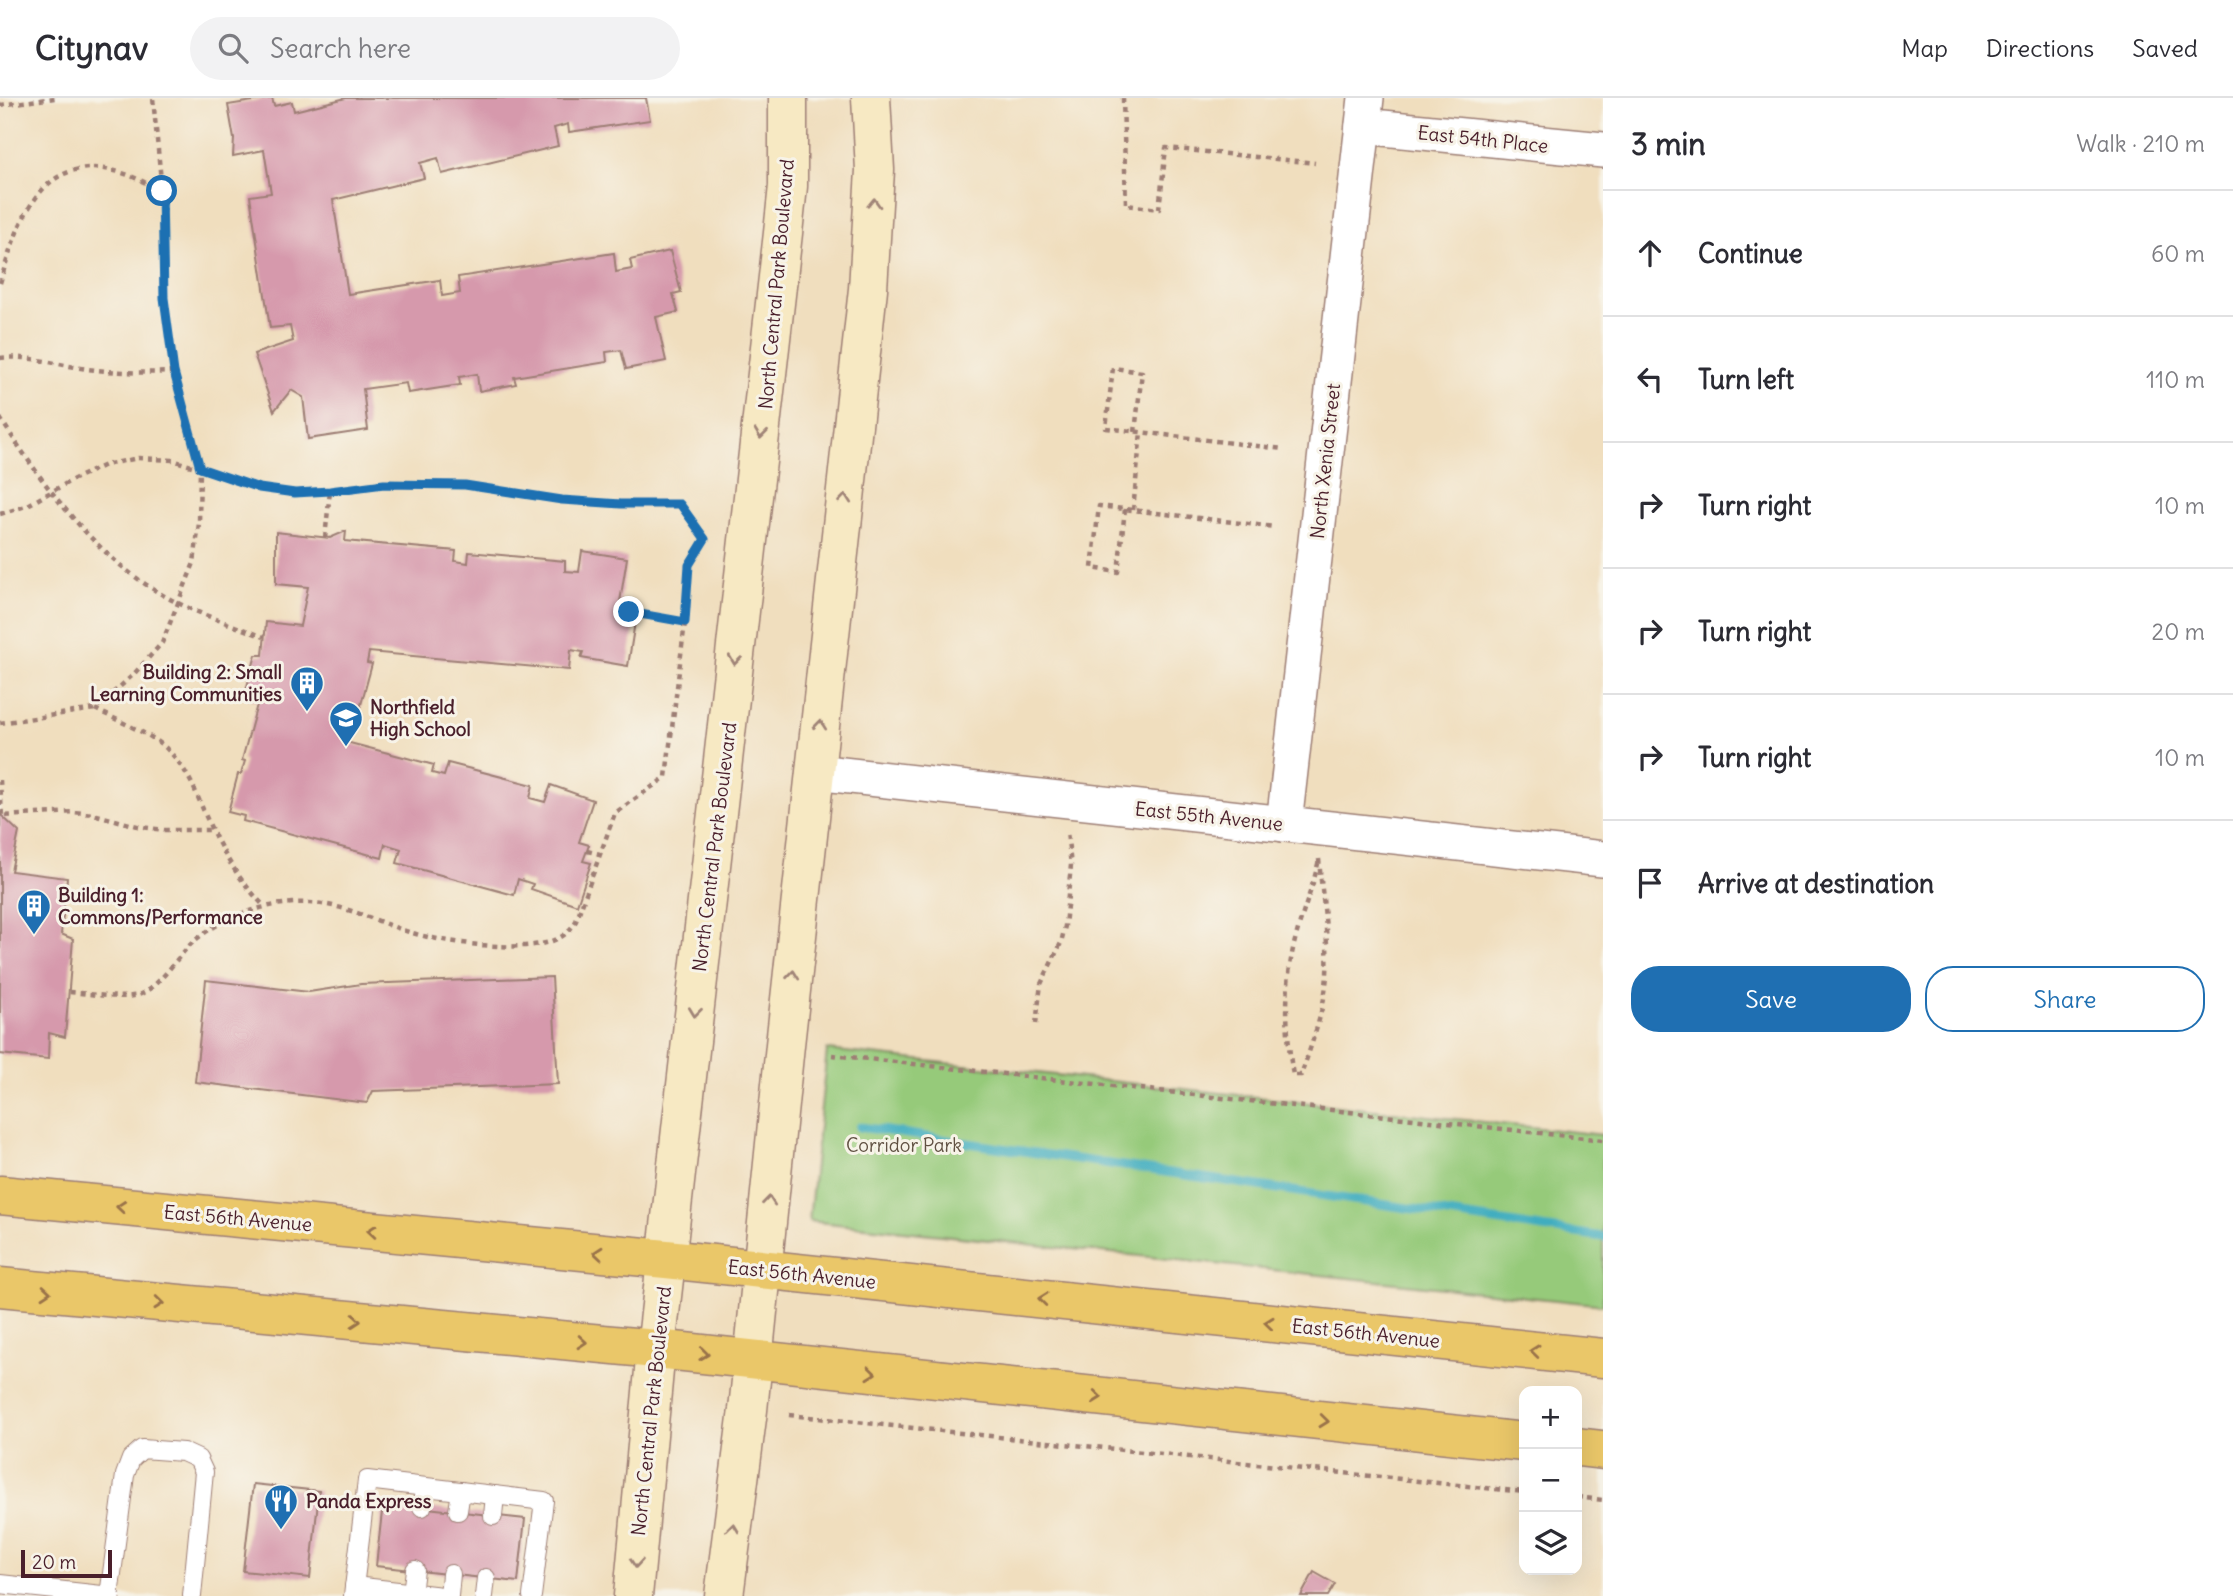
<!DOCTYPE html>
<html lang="en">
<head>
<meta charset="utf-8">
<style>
	body { margin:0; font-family:Delius,sans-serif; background:#f2f2f3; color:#2b2b33 }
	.controls { position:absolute; right:21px; bottom:21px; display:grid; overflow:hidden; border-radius:14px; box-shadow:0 7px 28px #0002 }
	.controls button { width:63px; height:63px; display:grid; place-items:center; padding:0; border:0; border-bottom:2px solid #e1e1e2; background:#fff; color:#2b2b33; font:35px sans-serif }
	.scale { position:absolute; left:21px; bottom:18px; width:91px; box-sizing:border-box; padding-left:7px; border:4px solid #4a1f2b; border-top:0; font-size:19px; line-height:24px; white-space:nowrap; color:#4a1f2b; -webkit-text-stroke:5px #f7f3e8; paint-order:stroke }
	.stop { position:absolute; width:21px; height:21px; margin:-16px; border:5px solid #1f6fb2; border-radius:50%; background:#fff }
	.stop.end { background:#1f6fb2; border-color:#fff; box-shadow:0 2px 7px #0008 }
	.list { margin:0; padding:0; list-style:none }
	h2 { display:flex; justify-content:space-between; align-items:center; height:91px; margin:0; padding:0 28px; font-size:30px }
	h2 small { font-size:23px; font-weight:400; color:#7c7c81 }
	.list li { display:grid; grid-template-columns:46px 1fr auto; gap:21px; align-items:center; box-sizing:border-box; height:126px; padding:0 28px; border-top:2px solid #e1e1e2 }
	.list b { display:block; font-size:26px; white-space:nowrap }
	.list em { font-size:23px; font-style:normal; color:#7c7c81 }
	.actions { display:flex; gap:14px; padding:21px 28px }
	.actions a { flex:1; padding:16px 0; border:2px solid #1f6fb2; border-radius:28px; text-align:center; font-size:24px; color:#1f6fb2 }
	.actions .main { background:#1f6fb2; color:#fff }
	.icon { flex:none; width:38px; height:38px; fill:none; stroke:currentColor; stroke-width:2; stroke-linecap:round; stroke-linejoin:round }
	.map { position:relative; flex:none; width:1603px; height:1498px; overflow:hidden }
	header { display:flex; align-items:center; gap:42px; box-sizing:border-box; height:98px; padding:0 35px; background:#fff; border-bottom:2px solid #e1e1e2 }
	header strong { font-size:33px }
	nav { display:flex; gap:38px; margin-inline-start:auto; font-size:24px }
	.search { width:490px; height:63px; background:#f2f2f3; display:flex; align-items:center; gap:18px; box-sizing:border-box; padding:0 24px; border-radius:38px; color:#7c7c81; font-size:26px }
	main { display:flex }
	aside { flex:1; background:#fff }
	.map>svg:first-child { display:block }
</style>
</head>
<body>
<header>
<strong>Citynav</strong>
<div class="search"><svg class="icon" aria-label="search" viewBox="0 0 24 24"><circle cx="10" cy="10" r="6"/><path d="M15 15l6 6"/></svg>Search here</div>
<nav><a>Map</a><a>Directions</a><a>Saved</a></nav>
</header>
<main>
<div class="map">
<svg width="1603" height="1498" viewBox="0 0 1603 1498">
	<rect width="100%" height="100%" fill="#f7f3e8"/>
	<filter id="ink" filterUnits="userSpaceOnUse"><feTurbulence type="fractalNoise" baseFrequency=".0143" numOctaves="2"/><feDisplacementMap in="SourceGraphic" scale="14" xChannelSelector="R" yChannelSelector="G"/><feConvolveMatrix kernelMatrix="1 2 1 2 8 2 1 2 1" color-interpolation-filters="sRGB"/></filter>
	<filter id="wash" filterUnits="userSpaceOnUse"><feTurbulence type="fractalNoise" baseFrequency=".00686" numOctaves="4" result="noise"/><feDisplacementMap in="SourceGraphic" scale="28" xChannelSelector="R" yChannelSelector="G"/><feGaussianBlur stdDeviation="1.57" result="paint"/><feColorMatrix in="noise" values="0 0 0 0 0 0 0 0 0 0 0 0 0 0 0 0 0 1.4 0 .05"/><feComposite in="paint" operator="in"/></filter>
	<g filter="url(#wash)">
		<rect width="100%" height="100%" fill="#f0debe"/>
		<polygon fill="#96ca7a" stroke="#707452" stroke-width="2" points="827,952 1603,1037 1603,1207 809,1123"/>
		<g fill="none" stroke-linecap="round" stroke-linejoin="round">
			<polyline stroke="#41adbf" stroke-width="9" points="860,1029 1603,1139"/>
		</g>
		<g id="blocks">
			<g fill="#d699ac">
				<polygon points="272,0 274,8 292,4 294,13 346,0 646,0 650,22 569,34 568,26 554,30 558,48 442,76 438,60 420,65 424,80 333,102 348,196 440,182 442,198 460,195 458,179 614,155 616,174 632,171 630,162 670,153 681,194 673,196 678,214 656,219 666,263 626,271 621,252 606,254 607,264 514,279 516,286 479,293 477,276 459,279 460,287 408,295 406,285 363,291 368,332 308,341 303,299 291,292 274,313 254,256 293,243 290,228 270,230 250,98 271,95 264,52 233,58 234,41 228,7"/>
				<polygon points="346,433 345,443 456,453 455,463 468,465 469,454 565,463 565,473 579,474 582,453 627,460 620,504 631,506 628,523 635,524 628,568 581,560 583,554 571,552 569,572 369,554 367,565 372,566 355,629 350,627 346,644 434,667 432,675 444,678 448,665 533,687 530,700 545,704 551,687 593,702 579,744 589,747 583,763 591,765 577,807 531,791 533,786 518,781 514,797 397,765 401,751 385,746 382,760 243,723 244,718 228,714 238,676 241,676 245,663 242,662 258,603 244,599 256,557 263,557 266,524 300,528 308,489 276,486 276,434 330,440"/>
				<polygon points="0,716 19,734 11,773 67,780 61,836 73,841 65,939 49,935 48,961 0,956"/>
				<polygon points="552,879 558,986 373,993 367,1005 195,984 206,882 309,894 361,886"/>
				<polygon points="253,1386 319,1393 310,1480 243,1473"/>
				<polygon points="383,1405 525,1421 518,1484 376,1468"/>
				<polygon points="1314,1474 1335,1486 1328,1498 1301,1498"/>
			</g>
		</g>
	</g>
	<g filter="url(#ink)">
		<use href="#blocks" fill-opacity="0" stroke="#9d7e74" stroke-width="2"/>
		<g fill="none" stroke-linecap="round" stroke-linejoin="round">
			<g stroke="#9d7e74" stroke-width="20">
				<g id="lane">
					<polyline points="422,1409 424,1389"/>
					<polyline points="458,1413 461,1393"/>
					<polyline points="493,1418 495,1397"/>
					<polyline points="0,1486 111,1498"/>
					<polyline points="354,1488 442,1498"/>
					<polyline points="412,1495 415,1472"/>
					<polyline points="109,1498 125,1377 131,1361 142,1351 183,1354 198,1361 204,1374 192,1498"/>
					<polyline points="353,1498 367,1382 544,1403 532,1498"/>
					<polyline points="449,1498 451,1476"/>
					<polyline points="484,1498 486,1480"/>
				</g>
			</g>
			<g stroke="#9d7e74" stroke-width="38">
				<g id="street">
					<polyline points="1363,28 1603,52"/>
					<polyline points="815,674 1603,761"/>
					<polyline points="1284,726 1366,0"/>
				</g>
			</g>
			<g stroke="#9d7e74" stroke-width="41">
				<g id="secondary">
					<polyline points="633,1498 656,1251 783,135 788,88 788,0"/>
					<polyline points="724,1498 748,1312 785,947 868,191 875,72 871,0"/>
				</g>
			</g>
			<g stroke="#9d7e74" stroke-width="41">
				<g id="primary">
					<polyline points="0,1097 666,1161 1603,1260"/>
					<polyline points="0,1189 656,1251 1524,1344"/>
					<polyline points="1577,1349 1603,1352"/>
				</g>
			</g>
			<g stroke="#9d7e74" stroke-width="4.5" stroke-dasharray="5 5" stroke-linecap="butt">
				<polyline points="1123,0 1126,107 1159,111 1166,50 1315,65"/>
				<polyline points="0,7 55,0"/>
				<path d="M0 185C18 124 41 50 122 75 136 79 149 87 162 93"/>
				<path d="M0 260C27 257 55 266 81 270 113 275 143 275 175 274"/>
				<path d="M0 320C46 391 102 469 180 506 207 519 236 528 264 539"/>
				<polyline points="1135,334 1142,274 1113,270 1106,330 1283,351"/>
				<polyline points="1125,411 1118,474 1092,470 1099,408 1274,429"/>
				<polyline points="1133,412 1141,334"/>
				<path d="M0 416 26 408 74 381 105 367 138 360 173 362 259 390 295 395 330 393 384 386 465 387 562 402 621 406H680L705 441 689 467 685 524 666 679 615 715 576 823C571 831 566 837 557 841 526 856 448 845 416 836 379 826 348 806 309 805 269 803 221 818 191 846 176 860 158 891 138 897 120 902 88 895 69 894"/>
				<polyline points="325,440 330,393"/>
				<polyline points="629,514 685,524"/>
				<path d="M95 611C114 621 151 636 166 650 194 678 197 701 213 734 227 763 243 786 265 809"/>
				<polyline points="0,625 95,611 133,577 162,545 194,465 199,425 200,370 175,274 164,200 162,93 153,0"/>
				<polyline points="0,682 2,718 74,714 93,716 141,729 164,732 212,732"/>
				<polyline points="587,753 600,756"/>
				<path d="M1319 761C1322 799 1329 838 1327 876 1325 911 1312 945 1301 977H1293C1285 930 1284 880 1297 835 1304 810 1314 786 1319 761Z"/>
				<polyline points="1036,926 1041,886 1061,845 1065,828 1071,767 1067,734"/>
				<polyline points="832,957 1603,1042"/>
				<polyline points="789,1317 1524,1394"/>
				<polyline points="1577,1399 1603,1402"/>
			</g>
			<use href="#lane" stroke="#fff" stroke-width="18"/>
			<use href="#street" stroke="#fff" stroke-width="35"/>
			<use href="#secondary" stroke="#f7e9c3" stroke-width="38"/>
			<use href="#primary" stroke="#eac769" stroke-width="38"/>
		</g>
		<defs><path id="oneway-chevron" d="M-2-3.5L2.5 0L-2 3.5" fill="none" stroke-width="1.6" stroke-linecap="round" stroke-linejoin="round" transform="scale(1.75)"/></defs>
		<g stroke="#a08477">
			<use href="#oneway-chevron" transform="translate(874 105) rotate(-88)"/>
			<use href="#oneway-chevron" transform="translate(761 336) rotate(97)"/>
			<use href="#oneway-chevron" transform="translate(845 401) rotate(-84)"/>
			<use href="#oneway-chevron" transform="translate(735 562) rotate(97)"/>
			<use href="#oneway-chevron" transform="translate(820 627) rotate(-84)"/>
			<use href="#oneway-chevron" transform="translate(793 877) rotate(-84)"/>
			<use href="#oneway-chevron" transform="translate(695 914) rotate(97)"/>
			<use href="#oneway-chevron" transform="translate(769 1103) rotate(-84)"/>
			<use href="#oneway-chevron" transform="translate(733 1430) rotate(-83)"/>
			<use href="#oneway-chevron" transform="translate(636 1465) rotate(95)"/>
		</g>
		<g stroke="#9a734a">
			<use href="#oneway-chevron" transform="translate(121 1109) rotate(-175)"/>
			<use href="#oneway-chevron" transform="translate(372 1133) rotate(-175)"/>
			<use href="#oneway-chevron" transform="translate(598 1155) rotate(-175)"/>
			<use href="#oneway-chevron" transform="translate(46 1194) rotate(5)"/>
			<use href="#oneway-chevron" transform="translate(1043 1201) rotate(-174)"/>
			<use href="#oneway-chevron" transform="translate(159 1205) rotate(6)"/>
			<use href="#oneway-chevron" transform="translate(356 1223) rotate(5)"/>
			<use href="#oneway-chevron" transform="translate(1269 1225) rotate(-174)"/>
			<use href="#oneway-chevron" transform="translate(582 1244) rotate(5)"/>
			<use href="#oneway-chevron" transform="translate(1535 1253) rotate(-174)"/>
			<use href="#oneway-chevron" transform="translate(704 1256) rotate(7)"/>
			<use href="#oneway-chevron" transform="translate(871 1275) rotate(6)"/>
			<use href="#oneway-chevron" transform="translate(1097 1299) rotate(6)"/>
			<use href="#oneway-chevron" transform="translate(1324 1323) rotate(6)"/>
		</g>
	</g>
	<g fill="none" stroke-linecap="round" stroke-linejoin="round" filter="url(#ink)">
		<polyline stroke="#1f6fb2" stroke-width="9" points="162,93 164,200 174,274 200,370 259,390 295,395 330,393 384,386 465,387 562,402 621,406 680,406 705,441 689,467 685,524 629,514"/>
	</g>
	<defs>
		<g id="building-pin" transform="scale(1.75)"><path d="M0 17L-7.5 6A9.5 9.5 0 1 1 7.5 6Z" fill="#1f6fb2" stroke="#f7f3e8"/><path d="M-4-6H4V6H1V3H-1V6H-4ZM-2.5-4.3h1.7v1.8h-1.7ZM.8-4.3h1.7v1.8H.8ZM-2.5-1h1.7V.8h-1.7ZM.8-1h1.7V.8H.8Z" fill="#fff"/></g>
		<g id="school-pin" transform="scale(1.75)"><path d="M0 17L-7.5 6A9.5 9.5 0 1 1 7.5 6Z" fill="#1f6fb2" stroke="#f7f3e8"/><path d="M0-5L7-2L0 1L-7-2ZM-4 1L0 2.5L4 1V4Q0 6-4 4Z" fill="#fff"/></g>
		<g id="restaurant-pin" transform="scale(1.75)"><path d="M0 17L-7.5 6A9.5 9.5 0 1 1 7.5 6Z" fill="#1f6fb2" stroke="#f7f3e8"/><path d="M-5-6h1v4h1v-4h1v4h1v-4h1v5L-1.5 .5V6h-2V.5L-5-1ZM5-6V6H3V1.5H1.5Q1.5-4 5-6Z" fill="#fff"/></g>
	</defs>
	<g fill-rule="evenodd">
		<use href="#building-pin" x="307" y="585"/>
		<use href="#school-pin" x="346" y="620"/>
		<use href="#building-pin" x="34" y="808"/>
		<use href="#restaurant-pin" x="281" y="1403"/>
	</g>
	<g text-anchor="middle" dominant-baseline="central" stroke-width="6" stroke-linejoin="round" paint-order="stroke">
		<g font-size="19" fill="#4a1f2b" stroke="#f7f3e8">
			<text transform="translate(1483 41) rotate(6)">East 54th Place</text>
			<text transform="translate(776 186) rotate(-85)">North Central Park Boulevard</text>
			<text transform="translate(1325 363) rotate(-84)">North Xenia Street</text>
			<text transform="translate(1209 718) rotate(6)">East 55th Avenue</text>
			<text transform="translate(714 749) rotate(-83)">North Central Park Boulevard</text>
			<text transform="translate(238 1120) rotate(5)">East 56th Avenue</text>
			<text transform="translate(802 1176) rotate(6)">East 56th Avenue</text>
			<text transform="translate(1366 1235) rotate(6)">East 56th Avenue</text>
			<text transform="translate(651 1313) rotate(-84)">North Central Park Boulevard</text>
		</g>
		<g font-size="19" font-weight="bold" fill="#4a1f2b" stroke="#f7f3e8" text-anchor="start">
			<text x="282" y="574" text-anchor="end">Building 2: Small<tspan x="282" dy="22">Learning Communities</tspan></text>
			<text x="370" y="609">Northfield<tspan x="370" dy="22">High School</tspan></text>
			<text x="58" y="797">Building 1:<tspan x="58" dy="22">Commons/Performance</tspan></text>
			<text x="306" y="1403">Panda Express</text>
		</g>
		<g font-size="19" fill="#615243" stroke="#f7f3e8">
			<text x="904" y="1047">Corridor Park</text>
		</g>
	</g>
</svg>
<div class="controls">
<button>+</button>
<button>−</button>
<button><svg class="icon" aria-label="layers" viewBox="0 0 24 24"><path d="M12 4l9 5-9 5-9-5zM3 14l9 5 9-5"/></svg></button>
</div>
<div class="scale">20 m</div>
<div class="stop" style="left:162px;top:93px"></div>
<div class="stop end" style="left:629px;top:514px"></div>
</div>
<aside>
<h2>3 min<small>Walk · 210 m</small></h2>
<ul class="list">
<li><svg class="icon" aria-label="ahead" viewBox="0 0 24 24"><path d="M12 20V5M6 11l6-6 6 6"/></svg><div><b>Continue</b></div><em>60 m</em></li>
<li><svg class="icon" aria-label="left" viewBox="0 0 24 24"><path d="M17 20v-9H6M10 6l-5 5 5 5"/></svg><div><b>Turn left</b></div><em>110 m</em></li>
<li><svg class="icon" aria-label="right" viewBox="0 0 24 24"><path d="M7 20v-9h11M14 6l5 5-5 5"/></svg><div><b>Turn right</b></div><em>10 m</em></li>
<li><svg class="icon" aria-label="right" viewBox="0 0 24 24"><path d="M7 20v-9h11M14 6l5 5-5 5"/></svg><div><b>Turn right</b></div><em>20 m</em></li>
<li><svg class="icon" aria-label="right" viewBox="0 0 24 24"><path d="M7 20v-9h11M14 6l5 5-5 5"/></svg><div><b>Turn right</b></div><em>10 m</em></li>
<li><svg class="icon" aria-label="arrive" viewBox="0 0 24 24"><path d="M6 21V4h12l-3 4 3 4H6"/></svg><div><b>Arrive at destination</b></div></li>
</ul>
<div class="actions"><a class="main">Save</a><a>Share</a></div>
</aside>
</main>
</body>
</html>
